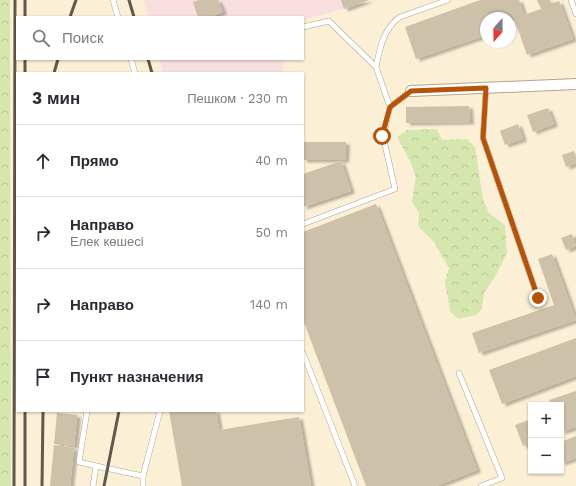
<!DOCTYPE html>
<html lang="ru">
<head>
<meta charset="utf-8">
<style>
	body { margin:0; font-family:"Work Sans",sans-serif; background:#f2f2f3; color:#2b2b33 }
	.controls { position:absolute; right:12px; bottom:12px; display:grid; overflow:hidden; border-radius:0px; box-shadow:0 1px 3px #0004 }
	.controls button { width:36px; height:36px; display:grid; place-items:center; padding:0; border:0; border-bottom:1px solid #e1e1e2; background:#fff; color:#2b2b33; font:20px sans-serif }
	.compass { position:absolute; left:480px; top:12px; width:36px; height:36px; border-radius:50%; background:#fff; box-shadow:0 1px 3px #0004; rotate:200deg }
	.stop { position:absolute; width:12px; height:12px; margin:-9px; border:3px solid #b45309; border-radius:50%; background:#fff }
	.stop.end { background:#b45309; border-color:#fff; box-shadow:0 1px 4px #0008 }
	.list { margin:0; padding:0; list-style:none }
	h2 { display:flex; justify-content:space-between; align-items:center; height:52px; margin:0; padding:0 16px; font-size:17px }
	h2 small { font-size:13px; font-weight:400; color:#7c7c81 }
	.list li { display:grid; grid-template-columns:26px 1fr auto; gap:12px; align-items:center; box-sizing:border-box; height:72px; padding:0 16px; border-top:1px solid #e1e1e2 }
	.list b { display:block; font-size:15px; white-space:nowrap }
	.list p { margin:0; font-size:13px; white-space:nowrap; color:#7c7c81 }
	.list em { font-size:13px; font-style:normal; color:#7c7c81 }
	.icon { flex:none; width:22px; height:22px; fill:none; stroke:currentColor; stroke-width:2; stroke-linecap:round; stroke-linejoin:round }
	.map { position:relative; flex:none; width:576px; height:486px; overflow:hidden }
	.search { position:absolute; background:#fff; box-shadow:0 1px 3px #0004; left:16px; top:16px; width:288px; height:44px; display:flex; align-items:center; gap:10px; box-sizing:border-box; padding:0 14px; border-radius:0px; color:#7c7c81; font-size:15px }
	.panel { position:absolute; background:#fff; box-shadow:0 1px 3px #0004; left:16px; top:72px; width:288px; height:340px; border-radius:0px }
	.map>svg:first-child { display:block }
</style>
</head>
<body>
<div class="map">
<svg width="576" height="486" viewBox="0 0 576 486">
	<defs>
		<pattern id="forest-crowns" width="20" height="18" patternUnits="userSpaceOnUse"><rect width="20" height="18" fill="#d5e7ae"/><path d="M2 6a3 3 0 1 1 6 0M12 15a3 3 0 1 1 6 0" fill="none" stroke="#b7c695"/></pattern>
		<filter id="shadow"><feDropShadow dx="4" dy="2.5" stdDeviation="1" flood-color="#0004"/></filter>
	</defs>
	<rect width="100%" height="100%" fill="#fbf0d6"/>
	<g fill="#fadfe1">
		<polygon points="143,0 369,0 344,9 303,20 303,17 148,17"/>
		<polygon points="160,59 284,59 283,73 163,73"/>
	</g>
	<g fill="url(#forest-crowns)">
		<polygon points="0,0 10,0 11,486 0,486"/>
		<polygon points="437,129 442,140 467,139 475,147 483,199 489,213 505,225 507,253 495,277 484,293 482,309 476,315 458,319 450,311 448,299 445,282 449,268 434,242 418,226 419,213 412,202 416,177 411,163 397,137 407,130"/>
	</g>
	<g fill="#cdc1a9" filter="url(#shadow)">
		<polygon points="199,0 218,0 223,12 210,17 198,17 193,2"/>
		<polygon points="341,0 369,0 344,9"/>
		<polygon points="480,0 519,0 524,15 541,9 537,0 550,0 551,4 559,1 573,39 527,55 514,18 510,19 510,18 486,18 486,35 416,59 405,27"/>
		<polygon points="469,106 470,122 406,123 406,107"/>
		<polygon points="548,108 554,124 533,132 527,115"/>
		<polygon points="518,124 523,139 505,145 500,131"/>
		<polygon points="303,142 346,142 345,160 303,160"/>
		<polygon points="574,151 576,157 576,163 566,167 562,155"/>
		<polygon points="341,161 351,191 303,207 303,174"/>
		<polygon points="376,204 477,470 436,486 366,486 303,320 303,232"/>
		<polygon points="572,234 576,246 566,250 561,238"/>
		<polygon points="552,254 576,320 479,353 472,333 554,305 538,259"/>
		<polygon points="576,338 576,376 502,404 489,370"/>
		<polygon points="576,391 576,427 561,432 561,405 551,405 549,400"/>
		<polygon points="169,411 216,411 219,430 299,417 311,486 182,486"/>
		<polygon points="57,413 77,415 74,446 54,444"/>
		<polygon points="531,419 531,443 523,446 515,425"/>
		<polygon points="576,436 576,458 561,463 561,442"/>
		<polygon points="54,445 74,448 70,486 50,486"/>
	</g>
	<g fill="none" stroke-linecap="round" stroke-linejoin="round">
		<g stroke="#b1a68e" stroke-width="6">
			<g id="service">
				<polyline points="113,0 118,17"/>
				<polyline points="571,0 576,14"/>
				<polyline points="303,27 329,21 376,67 390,107"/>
				<polyline points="131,59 135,73"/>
				<path d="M376 67C380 48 383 29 400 17L448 0"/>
				<polyline points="486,87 483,138 538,298"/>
				<polyline points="303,224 395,189 383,136 390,107 411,91"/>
				<polyline points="303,353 355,486"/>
				<polyline points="459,373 502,478 481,486"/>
				<polyline points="87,411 79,462 96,466 93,486"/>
				<polyline points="96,466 143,476"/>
				<polyline points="143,486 143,476 160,411"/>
			</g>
		</g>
		<g stroke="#b1a68e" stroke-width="12">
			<polyline id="minor" points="411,91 576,84"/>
		</g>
		<use href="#service" stroke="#fff" stroke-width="5"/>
		<use href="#minor" stroke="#fff" stroke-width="10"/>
		<g stroke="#5f594b" stroke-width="3">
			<polyline points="129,0 134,17"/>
			<polyline points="25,17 25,0"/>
			<polyline points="70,17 76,0"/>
			<polyline points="148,59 152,73"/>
			<polyline points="25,73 25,59"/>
			<polyline points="54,73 58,59"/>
			<polyline points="14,486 15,0"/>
			<polyline points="25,486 25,411"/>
			<polyline points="42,486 43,411"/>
			<polyline points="104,486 119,411"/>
		</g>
	</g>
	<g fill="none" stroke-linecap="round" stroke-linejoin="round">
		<polyline stroke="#b45309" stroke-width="5" points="382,136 390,107 411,91 486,88 483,138 538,298"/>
	</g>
</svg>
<div class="controls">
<button>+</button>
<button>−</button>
</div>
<svg class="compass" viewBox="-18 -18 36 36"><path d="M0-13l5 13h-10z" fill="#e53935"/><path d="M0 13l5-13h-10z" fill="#7c7c81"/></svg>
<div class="stop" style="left:382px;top:136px"></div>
<div class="stop end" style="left:538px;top:298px"></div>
<div class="search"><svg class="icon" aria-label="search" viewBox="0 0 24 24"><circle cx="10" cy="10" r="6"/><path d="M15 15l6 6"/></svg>Поиск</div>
<section class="panel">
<h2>3 мин<small>Пешком · 230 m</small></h2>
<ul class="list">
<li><svg class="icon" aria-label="ahead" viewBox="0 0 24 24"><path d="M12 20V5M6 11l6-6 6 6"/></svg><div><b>Прямо</b></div><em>40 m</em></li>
<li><svg class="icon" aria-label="right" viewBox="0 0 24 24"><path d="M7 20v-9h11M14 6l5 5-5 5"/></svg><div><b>Направо</b><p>Елек көшесі</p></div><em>50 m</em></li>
<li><svg class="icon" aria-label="right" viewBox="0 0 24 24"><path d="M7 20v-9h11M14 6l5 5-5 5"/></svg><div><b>Направо</b></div><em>140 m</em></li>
<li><svg class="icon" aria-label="arrive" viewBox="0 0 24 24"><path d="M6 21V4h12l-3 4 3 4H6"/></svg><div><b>Пункт назначения</b></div></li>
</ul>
</section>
</div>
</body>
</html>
